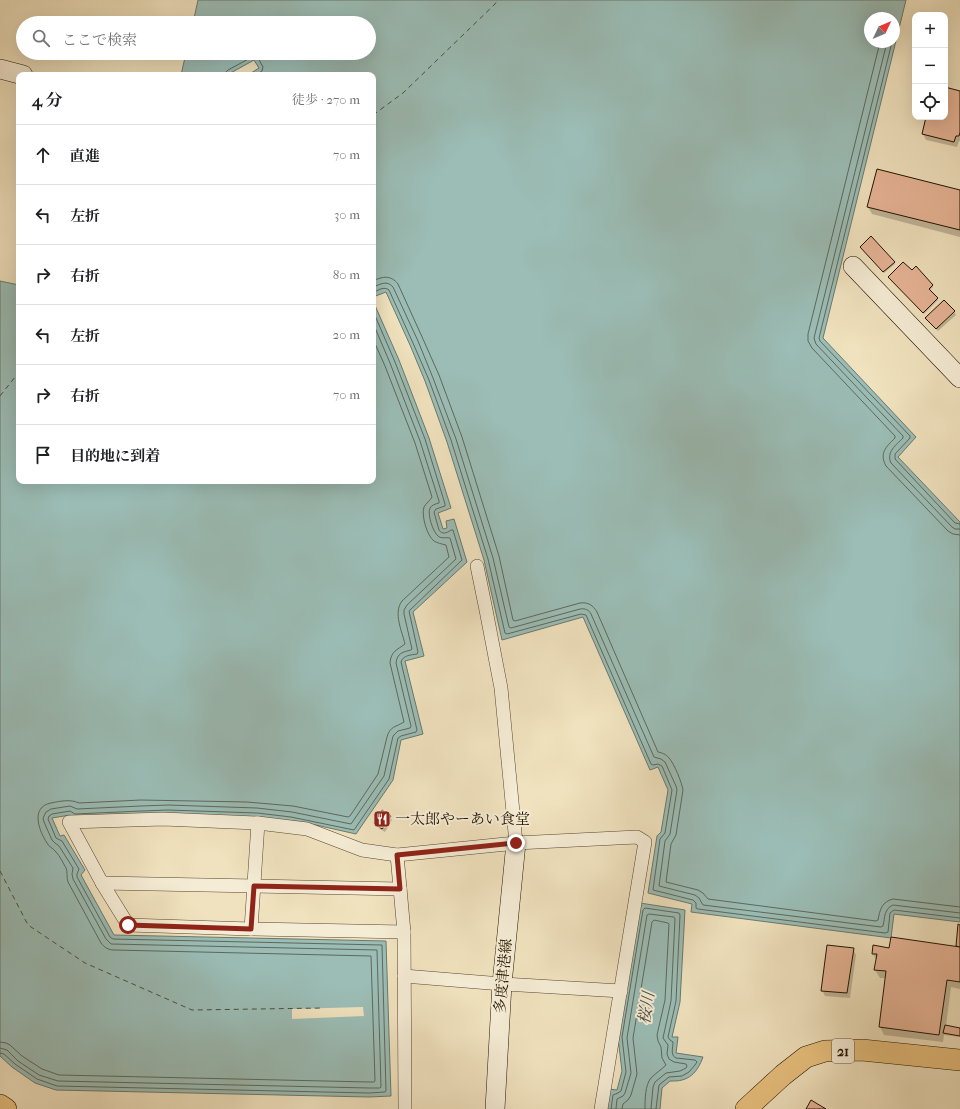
<!DOCTYPE html>
<html lang="ja">
<head>
<meta charset="utf-8">
<style>
	body { margin:0; font-family:"IM FELL French Canon","Noto Serif JP",serif; background:#f6f6f6; color:#202124 }
	.controls { position:absolute; right:12px; top:12px; display:grid; overflow:hidden; border-radius:8px; box-shadow:0 4px 16px #0002 }
	.controls button { width:36px; height:36px; display:grid; place-items:center; padding:0; border:0; border-bottom:1px solid #e0e0e0; background:#fff; color:#202124; font:20px sans-serif }
	.compass { position:absolute; left:864px; top:12px; width:36px; height:36px; border-radius:50%; background:#fff; box-shadow:0 4px 16px #0002; rotate:46deg }
	.stop { position:absolute; width:12px; height:12px; margin:-9px; border:3px solid #8f2418; border-radius:50%; background:#fff }
	.stop.end { background:#8f2418; border-color:#fff; box-shadow:0 1px 4px #0008 }
	.list { margin:0; padding:0; list-style:none }
	h2 { display:flex; justify-content:space-between; align-items:center; height:52px; margin:0; padding:0 16px; font-size:17px }
	h2 small { font-size:13px; font-weight:400; color:#757577 }
	.list li { display:grid; grid-template-columns:26px 1fr auto; gap:12px; align-items:center; box-sizing:border-box; height:60px; padding:0 16px; border-top:1px solid #e0e0e0 }
	.list b { display:block; font-size:15px; white-space:nowrap }
	.list em { font-size:13px; font-style:normal; color:#757577 }
	.icon { flex:none; width:22px; height:22px; fill:none; stroke:currentColor; stroke-width:2; stroke-linecap:round; stroke-linejoin:round }
	.map { position:relative; flex:none; width:960px; height:1109px; overflow:hidden }
	.search { position:absolute; background:#fff; box-shadow:0 4px 16px #0002; left:16px; top:16px; width:360px; height:44px; display:flex; align-items:center; gap:10px; box-sizing:border-box; padding:0 14px; border-radius:22px; color:#757577; font-size:15px }
	.panel { position:absolute; background:#fff; box-shadow:0 4px 16px #0002; left:16px; top:72px; width:360px; height:412px; border-radius:8px }
	.map>svg:first-child { display:block }
</style>
</head>
<body>
<div class="map">
<svg width="960" height="1109" viewBox="0 0 960 1109">
	<rect width="100%" height="100%" fill="#f0e2be"/>
	<filter id="stains"><feTurbulence type="fractalNoise" baseFrequency=".005" numOctaves="4"/><feColorMatrix values="0 0 0 0 .2 0 0 0 0 .09 0 0 0 0 .02 0 0 0 .5 -.17"/></filter>
	<radialGradient id="worn" r=".72"><stop offset=".6" stop-color="#630" stop-opacity="0"/><stop offset="1" stop-color="#630" stop-opacity=".3"/></radialGradient>
	<g fill="#9bbdb6" stroke="#6b796d" fill-rule="evenodd">
		<path d="M198 0H906L823 338 916 437 898 457 960 522V922L894 914 891 938 691 912 692 904 648 893 657 836 661 832 668 790 658 767 650 770 583 617 502 640 484 560 447 442 425 381 410 345 386 292 373 297V75H248L259 68 254 60 227 75H181L186 53H273L281 55 283 53H369V23H193ZM870 18H894V42H870Z"/>
		<polygon points="0,281 19,285 19,481 373,481 373,301 399,360 429,438 451,508 438,513 443,529 447,528 446,521 454,519 467,562 413,612 424,656 405,661 423,734 401,740 393,780 356,834 316,825 291,821 72,818 70,815 52,818 60,836 64,835 85,870 81,875 114,935 386,941 391,1096 369,1097 56,1090 35,1083 12,1067 0,1056"/>
		<path d="M640 903 685 910 680 1002 672 1037H678L676 1053 703 1057C697 1073 689 1082 670 1081L662 1088 660 1109H607L609 1089 617 1090 622 1071 618 1038Z"/>
	</g>
	<polygon fill="#f0e2be" points="363,1007 364,1016 292,1019 292,1009"/>
	<g fill="#0003">
		<polygon points="945,88 960,92 960,141 959,141 957,147 926,140 923,134 927,117 945,117"/>
		<polygon points="960,191 960,237 872,214 868,207"/>
		<polygon points="862,249 894,262 895,264 884,273"/>
		<polygon points="912,272 933,285 933,287 930,290 938,300 924,314 890,278"/>
		<polygon points="954,311 956,315 938,331 929,321"/>
		<polygon points="390,817 392,820 385,832 377,827 375,823"/>
		<polygon points="960,926 960,989 951,987 946,1026 960,1029 960,1037 944,1035 943,1042 884,1035 880,1027 886,978 880,978 875,970 877,961 873,954 890,949 958,948 957,946"/>
		<polygon points="853,949 856,955 850,998 825,996 822,990"/>
	</g>
	<g fill="none" stroke-linecap="round" stroke-linejoin="round">
		<g stroke="#5e685b" stroke-width="1">
			<path d="M880 42 808 334V341L812 348 895 436V438C886 447 879 453 886 466L948 531 953 534 960 535"/>
			<path d="M887 42 814 338 816 344 903 436V438C896 445 886 452 891 463L952 527 955 529H960"/>
			<polyline points="892,42 819,338 820,341 910,436 910,438 895,454 895,459 955,523 960,524"/>
			<polyline points="226,75 226,72 228,70 254,56 258,58 263,67 262,71 256,75"/>
			<path d="M373 281C383 276 391 275 398 284L423 339 439 375 462 437 499 556 513 620 515 621 580 603C588 602 593 605 597 612L658 752C662 753 666 754 669 758 674 763 682 783 683 790L676 835 671 844 666 882 698 890 703 893 708 899 876 921 878 920C880 909 882 902 893 899L960 907"/>
			<path d="M373 287C381 284 387 280 393 287L418 341 433 378 456 439 493 558 509 627 511 628 580 609C585 608 589 610 591 614L654 757 661 759 665 762 676 786 677 790 670 834 665 841 659 886 695 895 699 898 703 905 881 927 883 926C885 917 884 909 893 905L960 913"/>
			<path d="M373 293C378 290 384 286 389 290L413 343 429 380 451 440 488 559 505 633 507 634 581 614 586 615 651 764 653 765 658 764 662 766 672 790 665 833 660 839 653 890 693 900 696 903V908L698 909 885 933 888 932 890 913 894 910 960 918"/>
			<path d="M0 1042 6 1043 10 1045 22 1056 42 1069 59 1075 369 1082H374L375 1081 371 956 114 950C108 950 104 947 101 943L68 882C66 877 68 872 66 868 63 863 60 856 56 852 53 848 49 847 47 843 39 831 30 807 51 803 61 801 70 799 79 803L141 800 247 802 293 806 348 817 350 816 378 774 387 737C390 726 396 727 404 722L390 663C391 651 397 650 405 644 402 631 393 613 402 601L449 557 446 545C442 544 437 543 434 541 427 536 421 515 424 507 426 503 430 501 432 497L415 443 385 366 373 339"/>
			<path d="M0 1048 7 1050 18 1061 39 1075 58 1081 369 1088H380L381 1087 377 950 111 944 106 939 73 879 72 874 73 868 59 846 55 843 52 840 44 822 43 818 46 812 51 809 70 806 77 809 141 806 168 805 257 808 292 812 351 824 384 776 393 736 398 731 410 728 411 726 396 663C397 653 403 652 411 650L412 649 404 614V610L407 605 456 559 450 538C446 537 441 539 438 536 433 532 427 514 430 508 432 505 435 504 439 503V501L420 441 390 363 373 323"/>
			<path d="M0 1053 4 1054 15 1064 37 1079 57 1086 369 1093 385 1092 386 1091 382 945 113 939 110 937 77 877V874L79 869 62 841 56 838 48 819 49 816 52 814 70 811 75 814 141 811 168 810 257 813 291 817 354 830 389 779 398 738 401 736 416 732 417 730 401 662C403 655 411 655 417 654L418 652 409 611 462 560 453 530H451C447 533 442 535 439 530L434 512 436 509 445 506V504L425 439 395 362 373 311"/>
			<path d="M611 1109 613 1095 618 1093 621 1091 626 1072 622 1037 643 910 645 908 679 913 680 915 676 1001 668 1037 670 1040 673 1042C673 1048 670 1055 676 1058L695 1060 697 1062 695 1065 689 1072 682 1076 669 1077 659 1085 656 1109"/>
			<polyline points="616,1109 617,1099 623,1096 625,1093 631,1073 627,1038 647,915 649,914 674,917 675,919 671,1001 663,1038 668,1045 667,1054 669,1059 674,1062 686,1064 687,1066 686,1068 680,1071 666,1073 655,1082 653,1087 651,1109"/>
			<path d="M622 1109 623 1104 628 1100 631 1095 637 1074 633 1038 652 922 654 920 668 923 669 924 665 1000 657 1035 658 1041 661 1047 662 1058 666 1065C662 1069 656 1073 651 1078 645 1085 645 1100 645 1109"/>
		</g>
		<g stroke="#4c4e40" stroke-width="1" stroke-dasharray="5 4" stroke-linecap="butt">
			<polyline points="373,115 403,93 495,4 498,0"/>
			<polyline points="0,396 19,372"/>
			<polyline points="0,871 28,925 85,963 192,1010 323,1008"/>
		</g>
	</g>
	<g fill="#e6b496" stroke="#221300">
		<polygon points="945,87 960,91 960,132 959,136 956,136 954,142 922,134 926,117 945,117"/>
		<polygon points="877,169 960,190 960,230 867,207"/>
		<polygon points="871,236 895,262 883,272 860,247"/>
		<polygon points="903,262 912,270 916,266 933,285 929,289 938,298 923,313 888,277"/>
		<polygon points="944,300 955,311 936,329 925,318"/>
		<polygon points="382,810 391,816 382,829 374,823"/>
		<polygon points="958,924 960,925 960,947 956,946"/>
		<polygon points="891,937 960,947 960,982 947,980 939,1035 879,1027 886,971 874,970 877,954 872,954 873,945 889,948"/>
		<polygon points="827,945 854,948 847,993 821,991"/>
		<polygon points="945,1025 960,1028 960,1036 943,1033"/>
		<polygon points="811,1100 826,1109 806,1109"/>
	</g>
	<g fill="none" stroke-linecap="round" stroke-linejoin="round">
		<g stroke="#564730" stroke-width="14">
			<g id="street">
				<polyline points="477,566 486,610 501,688 516,843 637,837 645,842 601,1109"/>
				<polyline points="397,855 404,932 405,1109"/>
				<polyline points="102,883 400,889"/>
				<polyline points="251,929 128,925 102,883 69,822 163,819 258,823"/>
				<polyline points="404,932 251,929 258,823 307,829 362,850 397,855 516,843"/>
				<polyline points="404,976 502,984 621,991"/>
			</g>
		</g>
		<g stroke="#221300" stroke-width="20">
			<g id="secondary">
				<polyline points="0,69 23,75"/>
				<polyline points="853,266 960,378"/>
				<polyline points="495,1109 502,984 516,843"/>
			</g>
		</g>
		<g stroke="#221300" stroke-width="22">
			<g id="primary">
				<polyline points="0,1105 6,1109"/>
				<polyline points="746,1109 783,1075 806,1057 825,1051 862,1050 960,1060"/>
			</g>
		</g>
		<use href="#street" stroke="#f5ecd5" stroke-width="13"/>
		<use href="#secondary" stroke="#f5ecd5" stroke-width="19"/>
		<use href="#primary" stroke="#e8c17f" stroke-width="21"/>
	</g>
	<g fill="none" stroke-linecap="round" stroke-linejoin="round">
		<polyline stroke="#8f2418" stroke-width="5" points="128,925 251,929 254,886 400,889 397,855 516,843"/>
	</g>
	<defs>
		<g id="restaurant-square" transform="scale(0.9)"><rect x="-9" y="-9" width="18" height="18" rx="4" fill="#8f2418" stroke="#f5ecd5"/><path d="M-5-6h1v4h1v-4h1v4h1v-4h1v5L-1.5 .5V6h-2V.5L-5-1ZM5-6V6H3V1.5H1.5Q1.5-4 5-6Z" fill="#fff"/></g>
	</defs>
	<g fill-rule="evenodd">
		<use href="#restaurant-square" x="382" y="819"/>
	</g>
	<g text-anchor="middle" dominant-baseline="central" stroke-width="4" stroke-linejoin="round" paint-order="stroke">
		<rect fill="#f5ecd5" stroke="#615440" stroke-width="1" x="832" y="1039" width="22" height="24" rx="3"/>
		<g font-size="14" font-weight="bold" fill="#221300">
			<text x="843" y="1051">21</text>
		</g>
		<g font-size="15" fill="#221300" stroke="#f5ecd5" text-anchor="start">
			<text x="395" y="819">一太郎やーあい食堂</text>
		</g>
		<g font-size="15" fill="#221300" stroke="#f5ecd5">
			<text transform="translate(503 976) rotate(-85)">多度津港線</text>
		</g>
		<g font-size="16" font-style="italic" fill="#4c4e40" stroke="#f5ecd5">
			<text transform="translate(646 1008) rotate(-81)">桜川</text>
		</g>
	</g>
	<rect width="100%" height="100%" filter="url(#stains)"/>
	<rect width="100%" height="100%" fill="url(#worn)"/>
</svg>
<div class="controls">
<button>+</button>
<button>−</button>
<button><svg class="icon" aria-label="locate" viewBox="0 0 24 24"><circle cx="12" cy="12" r="6"/><path d="M12 2v4M12 18v4M2 12h4M18 12h4"/></svg></button>
</div>
<svg class="compass" viewBox="-18 -18 36 36"><path d="M0-13l5 13h-10z" fill="#e53935"/><path d="M0 13l5-13h-10z" fill="#757577"/></svg>
<div class="stop" style="left:128px;top:925px"></div>
<div class="stop end" style="left:516px;top:843px"></div>
<div class="search"><svg class="icon" aria-label="search" viewBox="0 0 24 24"><circle cx="10" cy="10" r="6"/><path d="M15 15l6 6"/></svg>ここで検索</div>
<section class="panel">
<h2>4 分<small>徒歩 · 270 m</small></h2>
<ul class="list">
<li><svg class="icon" aria-label="ahead" viewBox="0 0 24 24"><path d="M12 20V5M6 11l6-6 6 6"/></svg><div><b>直進</b></div><em>70 m</em></li>
<li><svg class="icon" aria-label="left" viewBox="0 0 24 24"><path d="M17 20v-9H6M10 6l-5 5 5 5"/></svg><div><b>左折</b></div><em>30 m</em></li>
<li><svg class="icon" aria-label="right" viewBox="0 0 24 24"><path d="M7 20v-9h11M14 6l5 5-5 5"/></svg><div><b>右折</b></div><em>80 m</em></li>
<li><svg class="icon" aria-label="left" viewBox="0 0 24 24"><path d="M17 20v-9H6M10 6l-5 5 5 5"/></svg><div><b>左折</b></div><em>20 m</em></li>
<li><svg class="icon" aria-label="right" viewBox="0 0 24 24"><path d="M7 20v-9h11M14 6l5 5-5 5"/></svg><div><b>右折</b></div><em>70 m</em></li>
<li><svg class="icon" aria-label="arrive" viewBox="0 0 24 24"><path d="M6 21V4h12l-3 4 3 4H6"/></svg><div><b>目的地に到着</b></div></li>
</ul>
</section>
</div>
</body>
</html>
